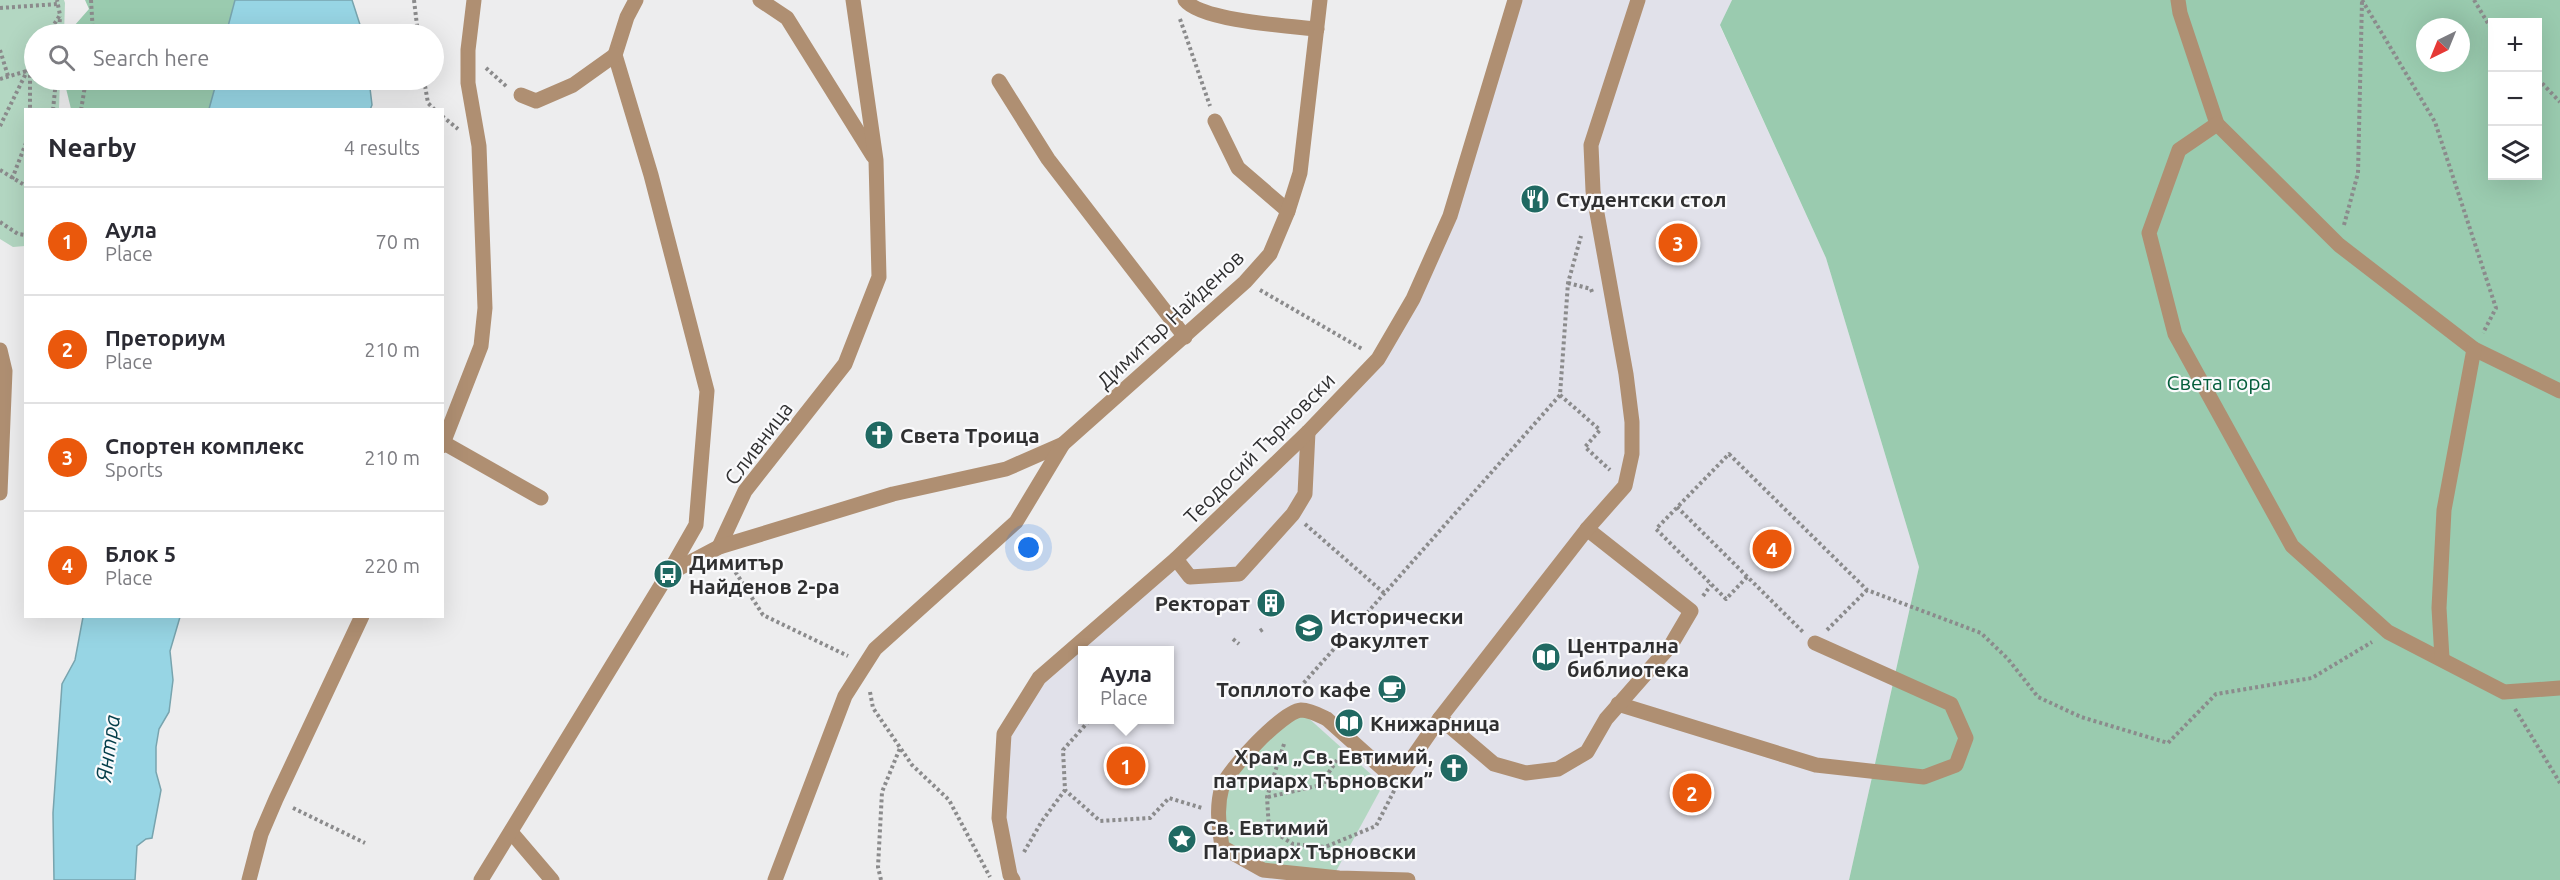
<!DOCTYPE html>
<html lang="en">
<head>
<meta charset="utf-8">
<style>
	body { margin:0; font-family:Ubuntu,sans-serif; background:#f2f2f3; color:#2b2b33 }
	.controls { position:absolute; right:18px; top:18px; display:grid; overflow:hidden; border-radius:0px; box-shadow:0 6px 24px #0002 }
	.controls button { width:54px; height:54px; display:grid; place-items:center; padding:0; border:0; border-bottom:2px solid #e1e1e2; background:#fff; color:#2b2b33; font:30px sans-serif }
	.compass { position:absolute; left:2416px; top:18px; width:54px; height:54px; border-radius:50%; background:#fff; box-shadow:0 6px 24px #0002; rotate:223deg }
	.you { position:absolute; left:1029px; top:548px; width:21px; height:21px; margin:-15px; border:4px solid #fff; border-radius:50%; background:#1a73e8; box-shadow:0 0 0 9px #1a73e833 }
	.badge { display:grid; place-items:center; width:39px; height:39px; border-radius:50%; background:#ea580c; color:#fff; font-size:20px; font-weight:700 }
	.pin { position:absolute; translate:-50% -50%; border:3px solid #fff; box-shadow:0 2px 6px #0006 }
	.popup { position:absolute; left:1078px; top:646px; width:96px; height:78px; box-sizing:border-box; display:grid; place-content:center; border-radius:0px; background:#fff; filter:drop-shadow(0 2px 4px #0005); font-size:20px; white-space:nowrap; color:#7c7c81 }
	.popup b { font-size:22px; color:#2b2b33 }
	.popup::after { content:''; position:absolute; left:50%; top:100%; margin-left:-12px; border:12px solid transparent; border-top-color:#fff }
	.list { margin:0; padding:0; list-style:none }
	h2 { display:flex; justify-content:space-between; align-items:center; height:78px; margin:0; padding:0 24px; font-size:26px }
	h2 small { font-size:20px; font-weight:400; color:#7c7c81 }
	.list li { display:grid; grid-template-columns:39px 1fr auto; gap:18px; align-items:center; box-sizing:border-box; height:108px; padding:0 24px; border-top:2px solid #e1e1e2 }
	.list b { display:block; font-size:22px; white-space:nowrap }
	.list p { margin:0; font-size:20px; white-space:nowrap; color:#7c7c81 }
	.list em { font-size:20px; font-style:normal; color:#7c7c81 }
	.icon { flex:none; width:33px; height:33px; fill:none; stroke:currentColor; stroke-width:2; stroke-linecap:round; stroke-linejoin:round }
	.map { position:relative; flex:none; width:2560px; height:880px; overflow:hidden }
	.search { position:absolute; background:#fff; box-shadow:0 6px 24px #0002; left:24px; top:24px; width:420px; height:66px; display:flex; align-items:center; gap:15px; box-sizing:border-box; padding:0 21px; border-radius:33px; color:#7c7c81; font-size:22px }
	.panel { position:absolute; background:#fff; box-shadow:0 6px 24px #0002; left:24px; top:108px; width:420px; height:510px; border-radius:0px }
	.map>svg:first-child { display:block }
</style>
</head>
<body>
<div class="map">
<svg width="2560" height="880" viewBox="0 0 2560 880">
	<rect width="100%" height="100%" fill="#ededee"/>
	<path fill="#e1e1ea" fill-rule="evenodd" d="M1515 0H1732L1720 26 1826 258 1919 567 1849 880H1013L999 818 1004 734 1039 678 1112 613 1378 359 1450 216ZM1082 650H1170V720H1082Z"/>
	<g fill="#b3d7c2">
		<polygon points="0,0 64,0 65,3 64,34 34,34 34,80 60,80 59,109 26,110 25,246 13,247 0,239"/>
		<polygon points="1295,706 1383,785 1334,875 1265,867 1224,843 1221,810 1228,784"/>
	</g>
	<g fill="#9acbaf" fill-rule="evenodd">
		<polygon points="85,0 235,0 226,34 67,34 89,9"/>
		<path d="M1732 0H2560V880H1849L1919 567 1826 258 1720 25ZM2492 22H2538V176H2492ZM2425 27H2461V63H2425Z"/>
		<polygon points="64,80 217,80 209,110 71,109"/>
	</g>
	<g fill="#97d5e4" stroke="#78a4ae" stroke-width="1.5">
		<polygon points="235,0 352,0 363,34 226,34"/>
		<polygon points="217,80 369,80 372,105 370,110 209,109"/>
		<polygon points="83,617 180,617 170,651 173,680 169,712 159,729 156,747 156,772 161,790 152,838 146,839 137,846 135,880 54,880 53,813 62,684 75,660"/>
	</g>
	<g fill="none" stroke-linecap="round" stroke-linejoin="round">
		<g stroke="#8b8b8c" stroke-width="4" stroke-dasharray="3 3" stroke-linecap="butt">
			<polyline points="91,0 93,34"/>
			<polyline points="414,0 418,34"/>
			<polyline points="2362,0 2435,122 2496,308 2483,333"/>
			<polyline points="2474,0 2492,30"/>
			<polyline points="0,8 58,4"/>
			<polyline points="1180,19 1210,106"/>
			<polyline points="48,34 60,15 57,0"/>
			<polyline points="59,34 60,16"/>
			<polyline points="0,50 8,76"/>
			<polyline points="486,68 507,87"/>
			<polyline points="0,79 30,70 30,110"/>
			<polyline points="2538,79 2560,102"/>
			<polyline points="424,80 428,103 435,110"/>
			<polyline points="53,110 56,80"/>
			<polyline points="81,110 86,80"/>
			<polyline points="442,116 458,129"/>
			<polyline points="0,126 34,57"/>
			<polyline points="0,170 26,186"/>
			<polyline points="12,179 26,143"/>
			<polyline points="0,222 18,234 26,235"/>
			<polyline points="2344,225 2358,173 2362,1"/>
			<polyline points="1568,283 1591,289 1592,292"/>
			<polyline points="1260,290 1362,349"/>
			<polyline points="1560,395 1600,430 1585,447 1610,470"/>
			<polyline points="1677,507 1803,632"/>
			<polyline points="1305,524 1384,593"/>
			<polyline points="729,562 763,615 848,656"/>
			<polyline points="1747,577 1726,599 1656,529 1729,454 1867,590 1981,633 2008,659 2038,697 2081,717 2168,743 2216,694 2312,678 2372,642"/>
			<polyline points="1703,596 1711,585"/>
			<polyline points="1359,622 1560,395 1568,283 1581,236"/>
			<polyline points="1827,630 1867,590"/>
			<polyline points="1260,631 1263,629"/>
			<polyline points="1233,639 1239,644"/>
			<polyline points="1307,691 1301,686 1341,641"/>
			<polyline points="870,692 873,708 912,765 949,800 990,877"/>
			<polyline points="2515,709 2560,783"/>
			<polyline points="1170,715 1174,719"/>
			<polyline points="1095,720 1088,722 1063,750 1065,790 1100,821 1150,818 1169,798 1202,808"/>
			<polyline points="1284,744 1267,797 1269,829 1293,844 1325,847 1376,826 1395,789"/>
			<polyline points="1326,784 1327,775 1337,760 1345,762"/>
			<polyline points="1268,797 1334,782"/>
			<polyline points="293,808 365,843"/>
			<polyline points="1024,852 1042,821 1065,790"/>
			<polyline points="881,880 878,867 882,792 900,748"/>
		</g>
		<g stroke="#af8f72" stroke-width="15">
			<polyline points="636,0 627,17 615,55 651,175 707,391 696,525 668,574"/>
			<polyline points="760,0 787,18 873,156"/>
			<path d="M1185 0C1201 21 1289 26 1317 29"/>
			<polyline points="2178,0 2180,13 2217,124 2339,245 2474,349 2560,391"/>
			<polyline points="999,81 1048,159 1185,337"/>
			<polyline points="521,95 536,101 573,85 615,55"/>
			<polyline points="1215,121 1238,168 1288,211"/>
			<polyline points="2217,124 2179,150 2149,233 2175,334 2292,546 2388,632 2504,692 2560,688"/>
			<polyline points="0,350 5,371 0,493"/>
			<polyline points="444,443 541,498"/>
			<polyline points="442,446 481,346 485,308 479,146 468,83 468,50 474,0"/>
			<polyline points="719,547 745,491 845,364 879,277 876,160 853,0"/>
			<polyline points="1176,559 1190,577 1239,574 1293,514 1305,494 1308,432"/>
			<polyline points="2442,658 2439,608 2444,510 2474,349"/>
			<polyline points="1618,704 1816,765 1924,777 1956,765 1966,738 1951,704 1815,643"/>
			<polyline points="1440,718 1494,764 1526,773 1558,769 1587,752 1606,719 1671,645 1691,611 1587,529"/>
			<polyline points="511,832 552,880"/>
			<polyline points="249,880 261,834 276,799 362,616"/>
			<polyline points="481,880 668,574 719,547 893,494 1006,469 1063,444 1245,282 1270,254 1288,211 1300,173 1320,0"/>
			<polyline points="775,880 845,696 875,649 1016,522 1063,444"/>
			<polyline points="1013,880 1010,875 999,818 1004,734 1039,678 1176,559 1308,432 1378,359 1413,299 1450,216 1515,0"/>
			<path d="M1408 880 1339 878 1263 870 1222 847C1219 825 1216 808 1222 787 1227 771 1283 711 1301 710 1310 710 1319 715 1327 719L1383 769 1392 772 1404 770 1440 718 1587 529 1625 486 1632 454V422L1626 374 1593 191 1591 145 1638 0"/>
		</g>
	</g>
	<defs>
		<g id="restaurant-disc" transform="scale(1.5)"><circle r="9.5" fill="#206962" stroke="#fafafc"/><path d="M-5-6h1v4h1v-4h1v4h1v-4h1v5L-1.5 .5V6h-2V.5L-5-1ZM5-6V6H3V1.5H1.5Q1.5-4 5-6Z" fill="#fff"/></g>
		<g id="church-disc" transform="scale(1.5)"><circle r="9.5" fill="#206962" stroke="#fafafc"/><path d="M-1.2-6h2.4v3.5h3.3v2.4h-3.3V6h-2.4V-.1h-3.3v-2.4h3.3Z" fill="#fff"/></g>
		<g id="bus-disc" transform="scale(1.5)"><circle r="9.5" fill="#206962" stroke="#fafafc"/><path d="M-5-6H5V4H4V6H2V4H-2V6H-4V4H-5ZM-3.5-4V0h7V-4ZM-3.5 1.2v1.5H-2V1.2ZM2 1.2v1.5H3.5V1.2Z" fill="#fff"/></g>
		<g id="building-disc" transform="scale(1.5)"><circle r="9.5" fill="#206962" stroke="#fafafc"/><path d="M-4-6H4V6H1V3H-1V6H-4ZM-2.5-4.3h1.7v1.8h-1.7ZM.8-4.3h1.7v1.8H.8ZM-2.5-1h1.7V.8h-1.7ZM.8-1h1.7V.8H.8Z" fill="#fff"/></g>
		<g id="university-disc" transform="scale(1.5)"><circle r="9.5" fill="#206962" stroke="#fafafc"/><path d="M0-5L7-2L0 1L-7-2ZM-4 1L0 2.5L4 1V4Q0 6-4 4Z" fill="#fff"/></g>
		<g id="library-disc" transform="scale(1.5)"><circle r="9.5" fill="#206962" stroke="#fafafc"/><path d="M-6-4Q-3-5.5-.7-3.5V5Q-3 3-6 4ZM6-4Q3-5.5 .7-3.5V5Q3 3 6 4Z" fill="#fff"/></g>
		<g id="cafe-disc" transform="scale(1.5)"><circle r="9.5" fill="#206962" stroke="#fafafc"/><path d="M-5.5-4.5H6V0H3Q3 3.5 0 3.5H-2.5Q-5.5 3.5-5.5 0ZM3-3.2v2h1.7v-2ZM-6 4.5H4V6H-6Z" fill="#fff"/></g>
		<g id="sight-disc" transform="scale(1.5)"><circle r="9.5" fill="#206962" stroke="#fafafc"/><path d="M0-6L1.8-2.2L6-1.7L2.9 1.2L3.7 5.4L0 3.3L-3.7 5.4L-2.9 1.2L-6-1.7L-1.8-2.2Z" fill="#fff"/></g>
	</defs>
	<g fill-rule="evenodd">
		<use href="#restaurant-disc" x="1535" y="199"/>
		<use href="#church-disc" x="879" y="435"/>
		<use href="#bus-disc" x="668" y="574"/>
		<use href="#building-disc" x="1271" y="603"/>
		<use href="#university-disc" x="1309" y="628"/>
		<use href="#library-disc" x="1546" y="657"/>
		<use href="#cafe-disc" x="1392" y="689"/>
		<use href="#library-disc" x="1349" y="723"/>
		<use href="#church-disc" x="1454" y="768"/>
		<use href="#sight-disc" x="1182" y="839"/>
	</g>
	<g text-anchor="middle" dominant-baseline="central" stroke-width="4.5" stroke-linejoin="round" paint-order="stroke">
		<g font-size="21" font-weight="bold" fill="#303031" stroke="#fafafc" text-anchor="start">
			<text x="1556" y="199">Студентски стол</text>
			<text x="900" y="435">Света Троица</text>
			<text x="689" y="562">Димитър<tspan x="689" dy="24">Найденов 2-ра</tspan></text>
			<text x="1250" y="603" text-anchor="end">Ректорат</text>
			<text x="1330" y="616">Исторически<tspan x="1330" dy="24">Факултет</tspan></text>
			<text x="1567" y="645">Централна<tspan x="1567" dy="24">библиотека</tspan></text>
			<text x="1371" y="689" text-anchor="end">Топллото кафе</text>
			<text x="1370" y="723">Книжарница</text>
			<text x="1433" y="756" text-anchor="end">Храм „Св. Евтимий,<tspan x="1433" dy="24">патриарх Търновски”</tspan></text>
			<text x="1203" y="827">Св. Евтимий<tspan x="1203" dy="24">Патриарх Търновски</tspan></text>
		</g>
		<g font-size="21" fill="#303031" stroke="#fafafc">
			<text transform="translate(1170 319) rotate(-43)">Димитър Найденов</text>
			<text transform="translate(758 443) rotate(-53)">Сливница</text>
			<text transform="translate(1259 448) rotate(-45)">Теодосий Търновски</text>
		</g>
		<g font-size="21" fill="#035d3a" stroke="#fafafc">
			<text x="2219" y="382">Света гора</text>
		</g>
		<g font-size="22" font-style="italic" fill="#043e4a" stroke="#fafafc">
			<text transform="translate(107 748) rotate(-82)">Янтра</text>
		</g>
	</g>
</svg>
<div class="controls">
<button>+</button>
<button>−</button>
<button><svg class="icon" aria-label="layers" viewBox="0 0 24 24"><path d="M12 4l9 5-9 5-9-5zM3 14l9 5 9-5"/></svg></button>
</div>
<svg class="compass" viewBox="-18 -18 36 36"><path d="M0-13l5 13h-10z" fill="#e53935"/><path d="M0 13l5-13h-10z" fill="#7c7c81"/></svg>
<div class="you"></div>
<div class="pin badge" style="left:1126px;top:766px">1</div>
<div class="popup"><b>Аула</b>Place</div>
<div class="pin badge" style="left:1692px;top:793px">2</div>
<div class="pin badge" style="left:1678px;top:243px">3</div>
<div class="pin badge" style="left:1772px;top:549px">4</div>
<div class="search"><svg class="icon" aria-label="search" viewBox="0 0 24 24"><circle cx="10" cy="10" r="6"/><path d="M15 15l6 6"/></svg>Search here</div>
<section class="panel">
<h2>Nearby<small>4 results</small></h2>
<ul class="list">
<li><span class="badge">1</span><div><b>Аула</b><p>Place</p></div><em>70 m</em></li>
<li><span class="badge">2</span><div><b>Преториум</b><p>Place</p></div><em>210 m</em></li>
<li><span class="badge">3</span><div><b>Спортен комплекс</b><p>Sports</p></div><em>210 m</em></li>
<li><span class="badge">4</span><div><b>Блок 5</b><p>Place</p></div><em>220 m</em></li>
</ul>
</section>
</div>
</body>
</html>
